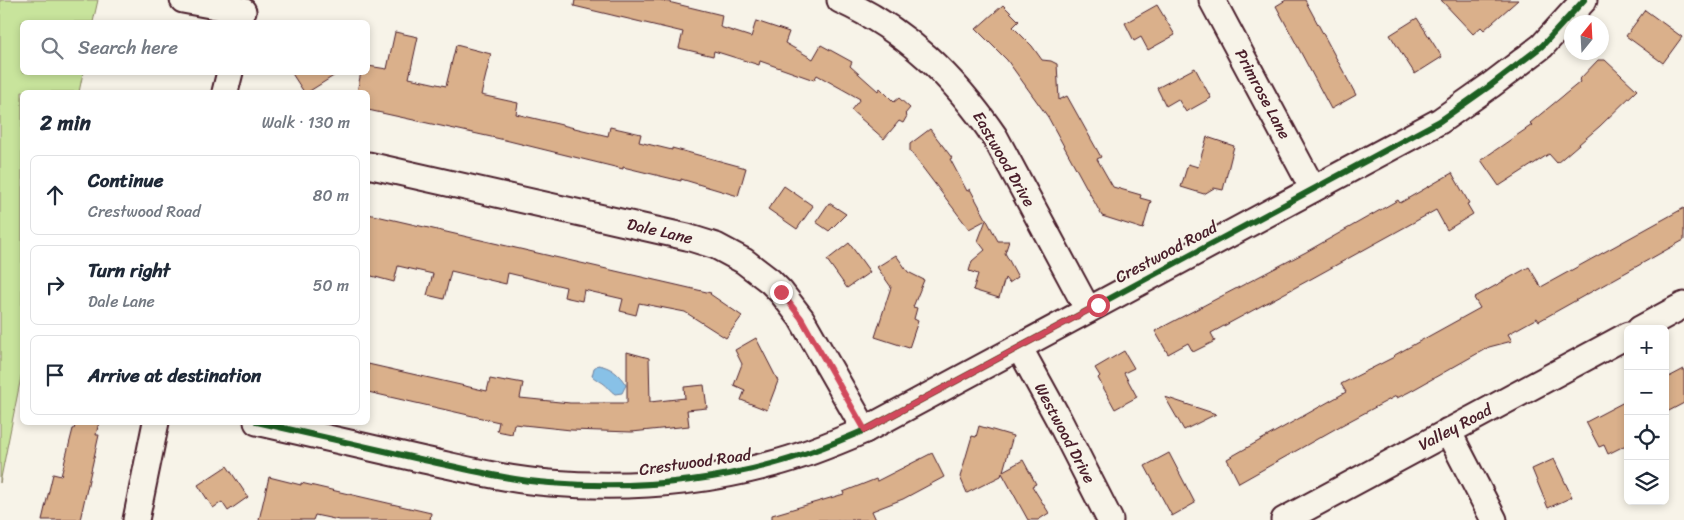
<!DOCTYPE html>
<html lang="en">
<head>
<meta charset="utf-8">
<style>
	body { margin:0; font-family:Sriracha,sans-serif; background:#f6f6f7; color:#1f2937 }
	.controls { position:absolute; right:15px; bottom:15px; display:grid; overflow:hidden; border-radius:8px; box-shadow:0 2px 8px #0003 }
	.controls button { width:45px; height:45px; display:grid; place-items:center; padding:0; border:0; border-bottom:1px solid #e0e1e3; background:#fff; color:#1f2937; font:25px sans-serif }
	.compass { position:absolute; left:1564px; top:15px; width:45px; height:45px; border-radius:50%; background:#fff; box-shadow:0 2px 8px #0003; rotate:18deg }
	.stop { position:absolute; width:15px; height:15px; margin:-11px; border:4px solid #d1495b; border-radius:50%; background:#fff }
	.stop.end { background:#d1495b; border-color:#fff; box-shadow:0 1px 5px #0008 }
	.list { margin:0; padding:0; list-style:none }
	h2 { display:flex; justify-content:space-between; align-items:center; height:65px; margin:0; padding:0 20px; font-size:21px }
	h2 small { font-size:16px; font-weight:400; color:#747a83 }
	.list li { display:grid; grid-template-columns:32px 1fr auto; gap:15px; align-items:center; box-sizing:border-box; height:80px; margin:0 10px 10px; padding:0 10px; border:1px solid #e0e1e3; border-radius:8px }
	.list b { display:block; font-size:19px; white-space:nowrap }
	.list p { margin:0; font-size:16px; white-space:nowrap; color:#747a83 }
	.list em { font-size:16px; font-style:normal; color:#747a83 }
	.icon { flex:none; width:28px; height:28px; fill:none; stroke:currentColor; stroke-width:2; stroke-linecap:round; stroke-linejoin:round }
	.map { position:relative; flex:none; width:1684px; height:520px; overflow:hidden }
	.search { position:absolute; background:#fff; box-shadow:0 2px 8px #0003; left:20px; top:20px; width:350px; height:55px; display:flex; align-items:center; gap:12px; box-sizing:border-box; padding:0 18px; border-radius:8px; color:#747a83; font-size:19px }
	.panel { position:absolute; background:#fff; box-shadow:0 2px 8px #0003; left:20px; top:90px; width:350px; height:335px; border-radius:8px }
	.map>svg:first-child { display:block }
</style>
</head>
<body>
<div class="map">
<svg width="1684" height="520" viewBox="0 0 1684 520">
	<rect width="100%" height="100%" fill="#f7f3e8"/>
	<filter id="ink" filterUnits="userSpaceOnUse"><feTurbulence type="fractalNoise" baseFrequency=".02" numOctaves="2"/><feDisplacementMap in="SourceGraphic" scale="10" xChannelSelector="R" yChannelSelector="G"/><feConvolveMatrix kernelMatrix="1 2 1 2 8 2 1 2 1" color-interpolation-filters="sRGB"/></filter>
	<g filter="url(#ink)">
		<polygon fill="#c8e49c" stroke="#898264" points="0,0 98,0 93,22 22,22 22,72 83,73 79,92 22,92 22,372 0,483"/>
		<path fill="#88c1e7" stroke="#6f809c" d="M598 365C611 367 619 374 626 385L622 393 615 394C610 391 608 386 603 383 599 380 596 380 592 376L594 368Z"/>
		<g fill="#dab08b" stroke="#4a1f2b">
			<polygon points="575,0 660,0 722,15 720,27 751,37 756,21 789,32 785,43 813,59 821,45 852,62 850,66 878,91 880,88 894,102 899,98 910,108 905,114 907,116 903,123 899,121 884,139 851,110 860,99 817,75 814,80 760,61 759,65 714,51 713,56 679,48 683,32 574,6"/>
			<polygon points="1286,0 1305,0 1356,95 1331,109 1276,6"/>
			<polygon points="1441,0 1518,0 1484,30 1481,27 1473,34"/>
			<polygon points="1003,5 1019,21 1013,27 1032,46 1042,60 1051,61 1057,64 1059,100 1067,96 1101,157 1097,159 1113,187 1141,195 1140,198 1151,201 1143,229 1102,216 1048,117 1007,60 976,29"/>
			<polygon points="1157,5 1175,35 1148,50 1141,37 1134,41 1125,23"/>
			<polygon points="1645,10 1682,37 1663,63 1626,36"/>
			<polygon points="1417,18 1442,57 1415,74 1390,35"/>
			<polygon points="395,32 418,37 409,78 446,86 456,45 491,54 481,95 518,103 516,114 608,136 610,127 641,134 639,142 672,150 672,148 746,168 738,196 681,179 681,181 623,167 623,169 505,140 368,110 368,92 357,92 361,72 368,72 368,66 387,69"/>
			<polygon points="1598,60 1605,60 1637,90 1600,126 1557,163 1549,154 1499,186 1481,160 1532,125 1530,123 1580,82 1579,80"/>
			<polygon points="1195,68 1211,98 1186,112 1178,99 1166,106 1157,88"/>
			<polygon points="291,72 340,72 308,92 304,92"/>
			<polygon points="930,129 952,158 950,159 967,191 970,189 998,241 1009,241 1005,253 1018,277 1009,283 1005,278 999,298 973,290 978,274 969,271 972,261 985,250 978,241 986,220 969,229 910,151 910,144"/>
			<polygon points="1207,137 1234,146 1223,190 1214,188 1204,194 1181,187 1188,164 1198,167"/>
			<polygon points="1452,173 1469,203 1467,204 1473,214 1447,230 1436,210 1309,280 1211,333 1215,341 1193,352 1188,343 1168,354 1155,331 1306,252 1398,200 1400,203"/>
			<polygon points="784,186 813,206 797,229 768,209"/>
			<polygon points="829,203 846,214 829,231 816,222"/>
			<polygon points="1684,208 1684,240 1539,321 1537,318 1508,334 1512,341 1489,347 1409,392 1397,398 1396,396 1342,425 1239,483 1227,459 1346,392 1341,384 1394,357 1393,356 1480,308 1474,298 1475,297 1529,267 1541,287"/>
			<polygon points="368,214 711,293 710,294 742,316 726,338 685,312 639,303 636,315 620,311 623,299 584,290 582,301 564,297 566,287 508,273 506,284 451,271 444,299 427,295 433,274 398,266 394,282 368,275"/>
			<polygon points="849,243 870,272 847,288 827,260"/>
			<polygon points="896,255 908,272 924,280 913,307 917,308 914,319 918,321 909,348 875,337 891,287 877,267"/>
			<polygon points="756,338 778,381 767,410 741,400 745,390 734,385 742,364 735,350"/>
			<polygon points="1124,351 1134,368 1124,373 1137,397 1115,409 1098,378 1100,376 1095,368"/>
			<polygon points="627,352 649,358 650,402 685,398 684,387 704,385 707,408 687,410 689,426 632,432 571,430 514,424 512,434 497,431 499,422 368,392 368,364 487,391 490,379 506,382 507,380 523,383 520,398 570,403 627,403"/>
			<polygon points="1684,369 1684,403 1665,413 1665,379"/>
			<polygon points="1165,397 1216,414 1184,430"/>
			<polygon points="1628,400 1628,444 1608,454 1604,445 1599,447 1586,422"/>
			<polygon points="76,422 99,422 96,435 99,435 80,520 42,520 53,474 61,476 73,429 74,429"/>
			<polygon points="979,426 1013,436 1003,471 1023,460 1036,484 1032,486 1049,513 1038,520 1028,520 1002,473 1001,476 967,493 960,477 972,436 976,437"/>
			<polygon points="932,453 944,477 903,499 872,511 876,520 772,520 772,515 844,494 843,492 876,479 877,481"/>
			<polygon points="1169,453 1195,503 1172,516 1145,466"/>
			<polygon points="1554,459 1572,497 1548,508 1532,469"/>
			<polygon points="227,466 248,497 228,511 222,502 213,508 198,485"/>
			<polygon points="269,477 301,485 301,483 431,513 430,520 339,520 315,515 313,520 259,520"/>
		</g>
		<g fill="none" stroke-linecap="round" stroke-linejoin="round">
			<g stroke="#4a1f2b" stroke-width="29">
				<g id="minor">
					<polyline points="183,0 243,11"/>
					<path d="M840 0C906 30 954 77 995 137L1088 310"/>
					<polyline points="1212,0 1313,189"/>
					<polyline points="225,92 230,72"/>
					<polyline points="368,165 687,237 716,246 744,261 770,281 781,292 801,318 865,430"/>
					<polyline points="1640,329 1684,305"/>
					<polyline points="1019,347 1058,418 1110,520"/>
					<path d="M257 422C313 435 368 447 424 460 466 469 507 480 550 483 624 489 701 483 772 464 804 456 835 443 865 430L1440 121 1491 85 1542 46 1584 0"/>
					<polyline points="1448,431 1494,520"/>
					<polyline points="136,520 156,422"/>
					<polyline points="1284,520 1628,335"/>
				</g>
			</g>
			<use href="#minor" stroke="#f7f3e8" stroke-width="25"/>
			<g stroke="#f7f3e8" stroke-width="9">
				<path id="cycleway" d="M257 422C313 435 368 447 424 460 466 469 507 480 550 483 624 489 701 483 772 464 804 456 835 443 865 430L1440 121 1491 85 1542 46 1584 0"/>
			</g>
			<use href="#cycleway" stroke="#1b5e20" stroke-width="6"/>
		</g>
	</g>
	<g fill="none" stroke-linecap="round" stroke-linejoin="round" filter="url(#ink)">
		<polyline stroke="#d1495b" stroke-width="6" points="781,292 801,318 865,430 1098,305"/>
	</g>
	<g text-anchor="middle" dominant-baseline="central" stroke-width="4" stroke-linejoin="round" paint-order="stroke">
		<g font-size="16" fill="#4a1f2b" stroke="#f7f3e8">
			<text transform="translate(1263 94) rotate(62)">Primrose Lane</text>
			<text transform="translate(1004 159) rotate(60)">Eastwood Drive</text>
			<text transform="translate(660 231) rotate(13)">Dale Lane</text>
			<text transform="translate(1166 252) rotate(-28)">Crestwood Road</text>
			<text transform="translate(1455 427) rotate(-28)">Valley Road</text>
			<text transform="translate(1065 433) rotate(62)">Westwood Drive</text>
			<text transform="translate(695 462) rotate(-8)">Crestwood Road</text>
		</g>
	</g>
</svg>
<div class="controls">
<button>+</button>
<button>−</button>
<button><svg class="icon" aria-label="locate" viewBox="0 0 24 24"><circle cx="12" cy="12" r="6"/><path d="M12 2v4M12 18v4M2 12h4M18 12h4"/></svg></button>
<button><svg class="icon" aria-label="layers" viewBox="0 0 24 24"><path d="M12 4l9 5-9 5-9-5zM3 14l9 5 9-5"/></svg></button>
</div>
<svg class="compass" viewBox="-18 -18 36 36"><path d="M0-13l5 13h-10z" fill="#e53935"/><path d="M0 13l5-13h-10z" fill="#747a83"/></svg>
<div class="stop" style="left:1098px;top:305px"></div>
<div class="stop end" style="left:781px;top:292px"></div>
<div class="search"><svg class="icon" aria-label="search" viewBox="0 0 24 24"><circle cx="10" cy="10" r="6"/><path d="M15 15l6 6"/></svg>Search here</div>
<section class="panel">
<h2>2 min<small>Walk · 130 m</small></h2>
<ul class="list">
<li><svg class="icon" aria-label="ahead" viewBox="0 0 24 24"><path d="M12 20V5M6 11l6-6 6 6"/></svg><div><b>Continue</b><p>Crestwood Road</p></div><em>80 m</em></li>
<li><svg class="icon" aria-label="right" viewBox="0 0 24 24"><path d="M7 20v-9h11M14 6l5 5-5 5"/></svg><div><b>Turn right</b><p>Dale Lane</p></div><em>50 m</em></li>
<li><svg class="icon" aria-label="arrive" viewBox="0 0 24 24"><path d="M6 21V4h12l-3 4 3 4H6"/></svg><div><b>Arrive at destination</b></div></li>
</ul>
</section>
</div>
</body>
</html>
